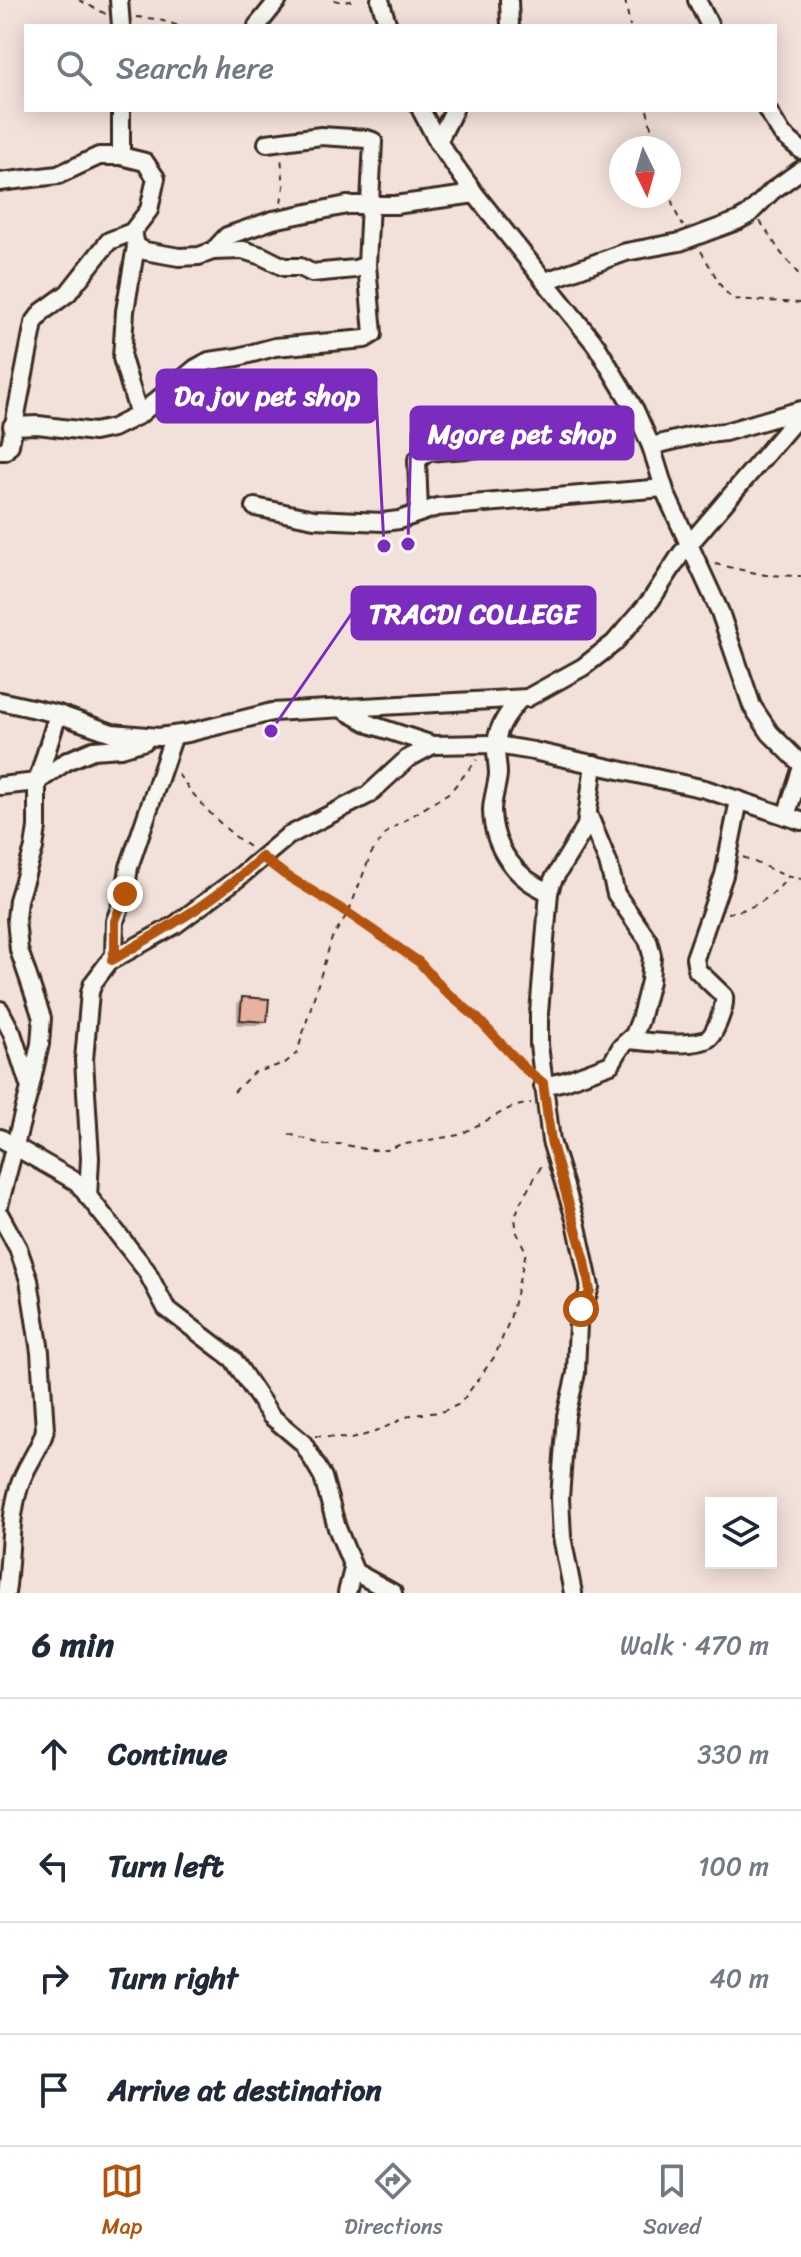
<!DOCTYPE html>
<html lang="en">
<head>
<meta charset="utf-8">
<style>
	body { margin:0; font-family:Sriracha,sans-serif; background:#f2f2f3; color:#1f2937 }
	.controls { position:absolute; right:24px; bottom:24px; display:grid; overflow:hidden; border-radius:0px; box-shadow:0 4px 20px #0003 }
	.controls button { width:72px; height:72px; display:grid; place-items:center; padding:0; border:0; border-bottom:2px solid #e0e1e3; background:#fff; color:#1f2937; font:40px sans-serif }
	.compass { position:absolute; left:609px; top:136px; width:72px; height:72px; border-radius:50%; background:#fff; box-shadow:0 4px 20px #0003; rotate:175deg }
	.stop { position:absolute; width:24px; height:24px; margin:-18px; border:6px solid #b45309; border-radius:50%; background:#fff }
	.stop.end { background:#b45309; border-color:#fff; box-shadow:0 2px 8px #0008 }
	.list { margin:0; padding:0; list-style:none }
	h2 { display:flex; justify-content:space-between; align-items:center; height:104px; margin:0; padding:0 32px; font-size:34px }
	h2 small { font-size:26px; font-weight:400; color:#747a83 }
	.list li { display:grid; grid-template-columns:52px 1fr auto; gap:24px; align-items:center; box-sizing:border-box; height:112px; padding:0 32px; border-top:2px solid #e0e1e3 }
	.list b { display:block; font-size:30px; white-space:nowrap }
	.list em { font-size:26px; font-style:normal; color:#747a83 }
	.icon { flex:none; width:44px; height:44px; fill:none; stroke:currentColor; stroke-width:2; stroke-linecap:round; stroke-linejoin:round }
	.map { position:relative; flex:none; width:801px; height:1593px; overflow:hidden }
	.search { position:absolute; background:#fff; box-shadow:0 4px 20px #0003; left:24px; right:24px; top:24px; height:88px; display:flex; align-items:center; gap:20px; box-sizing:border-box; padding:0 28px; border-radius:0px; color:#747a83; font-size:30px }
	.sheet { height:552px; background:#fff }
	nav { display:flex; justify-content:space-around; align-items:center; box-sizing:border-box; height:112px; border-top:2px solid #e0e1e3; background:#fff; font-size:22px; color:#747a83 }
	nav a { display:grid; justify-items:center; gap:4px }
	nav .on { color:#b45309 }
	.map>svg:first-child { display:block }
</style>
</head>
<body>
<div class="map">
<svg width="801" height="1593" viewBox="0 0 801 1593">
	<defs>
		<filter id="shadow"><feDropShadow dx="-6" dy="6" stdDeviation="2" flood-color="#0004"/></filter>
	</defs>
	<rect width="100%" height="100%" fill="#f2e1da"/>
	<filter id="ink" filterUnits="userSpaceOnUse"><feTurbulence type="fractalNoise" baseFrequency=".0125" numOctaves="2"/><feDisplacementMap in="SourceGraphic" scale="16" xChannelSelector="R" yChannelSelector="G"/><feConvolveMatrix kernelMatrix="1 2 1 2 8 2 1 2 1" color-interpolation-filters="sRGB"/></filter>
	<g filter="url(#ink)">
		<polygon fill="#e9b1a1" stroke="#3b2a1e" stroke-width="2" filter="url(#shadow)" points="242,997 269,999 267,1022 240,1020"/>
		<g fill="none" stroke-linecap="round" stroke-linejoin="round">
			<g stroke="#3b2a1e" stroke-width="22">
				<g id="minor">
					<polyline points="119,0 121,26"/>
					<polyline points="380,0 388,26"/>
					<polyline points="509,0 510,26"/>
					<polyline points="697,0 710,26"/>
					<polyline points="257,26 278,0"/>
					<polyline points="121,110 121,156"/>
					<polyline points="421,110 438,142 475,194 596,345 635,410 651,446 666,494 720,612 752,706 770,733 801,764"/>
					<polyline points="767,110 782,134 801,150"/>
					<polyline points="438,142 454,110"/>
					<polyline points="0,182 58,175 99,156 121,156 145,162 156,178 149,210 132,232 109,241 68,293 42,312 34,323 10,445 5,451 0,451"/>
					<polyline points="134,236 136,246 125,311 122,358 139,415"/>
					<polyline points="136,246 145,251 179,257 199,256 213,251 243,250 262,256 284,267 300,267 312,273 355,269 367,265"/>
					<polyline points="213,251 227,236 273,220 347,205 395,205 475,194"/>
					<polyline points="546,281 626,252 680,242 737,221 748,215 772,191 801,170"/>
					<polyline points="12,426 38,425 94,432 113,428 139,415 196,368 209,361 238,357 275,347 365,339 373,334 367,265 373,141 367,139 321,136 267,143"/>
					<polyline points="651,446 692,436 725,432 801,410"/>
					<polyline points="255,507 314,519 383,522 399,520 437,507 664,488"/>
					<polyline points="419,512 417,460 428,452 558,442"/>
					<path d="M519 700C508 713 498 726 496 743 495 753 498 764 498 774 497 787 492 799 492 811 493 848 516 879 549 892"/>
					<polyline points="0,701 58,714 112,733 159,737 188,733 272,712 527,698 583,667 614,643 651,600 681,554 801,413"/>
					<polyline points="342,709 372,725 433,745"/>
					<polyline points="0,786 37,782 67,761 93,750 121,748 145,741"/>
					<polyline points="786,816 801,770"/>
					<polyline points="112,960 175,925 238,878 288,836 368,795 407,759 433,745 491,744 533,751 705,789 801,821"/>
					<polyline points="0,1010 12,1033 30,1088 0,1202"/>
					<path d="M630 1040C645 1042 700 1048 710 1037 714 1033 717 1025 719 1020 722 1012 725 1004 724 996L697 970 695 958 724 875 739 800"/>
					<polyline points="543,1086 565,1081 611,1064 621,1047 634,1035 640,1020 650,981 652,955 648,940 616,894 608,862 589,816"/>
					<polyline points="30,1088 40,1044 42,1018 19,950 16,919 18,900 34,848 37,827 37,782 58,714"/>
					<polyline points="0,1138 77,1182 146,1270 166,1308 233,1359 271,1416 303,1443 323,1477 337,1528 355,1572 393,1593"/>
					<polyline points="88,1197 90,1158 84,1060 90,992 93,983 114,955 115,921 125,894 129,867 174,735"/>
					<path d="M0 1215 18 1248 29 1280 40 1352 45 1430C40 1450 25 1466 19 1487 9 1520 11 1558 6 1593"/>
					<polyline points="347,1593 353,1569"/>
					<polyline points="573,1593 562,1537 560,1498 566,1416 576,1373 578,1323 590,1287 576,1222 551,1141 539,1045 539,1013 549,892 553,880 586,826 594,764"/>
				</g>
			</g>
			<g stroke="#3b2a1e" stroke-width="2" stroke-dasharray="6 6" stroke-linecap="butt">
				<polyline points="79,0 106,14"/>
				<polyline points="334,0 344,2 357,0"/>
				<polyline points="625,0 630,26"/>
				<polyline points="136,17 156,19 180,26"/>
				<polyline points="647,110 656,148"/>
				<polyline points="669,189 674,209 683,226"/>
				<polyline points="281,202 284,187 281,157"/>
				<polyline points="760,221 781,253 801,277"/>
				<polyline points="701,251 721,286 732,299 801,303"/>
				<polyline points="715,564 765,575 801,576"/>
				<path d="M178 774C199 803 222 828 252 849"/>
				<polyline points="743,857 786,876 801,879"/>
				<polyline points="275,868 419,962 527,1070"/>
				<path d="M727 913C753 910 773 897 788 877"/>
				<polyline points="234,1092 253,1073 285,1063 297,1053 332,938 349,911 371,854 388,831 450,792 477,760"/>
				<polyline points="289,1134 324,1145 341,1144 369,1150 387,1150 399,1145 459,1135 512,1107 531,1103"/>
				<polyline points="315,1436 351,1439 375,1432 411,1415 441,1412 460,1404 495,1356 510,1319 526,1252 517,1233 515,1218 520,1203 542,1165"/>
			</g>
			<use href="#minor" stroke="#f6f6f2" stroke-width="16"/>
		</g>
	</g>
	<g fill="none" stroke-linecap="round" stroke-linejoin="round" filter="url(#ink)">
		<path stroke="#b45309" stroke-width="10" d="M125 894 115 921V949L112 960C168 927 214 902 262 857L284 874 348 913 419 962 445 991 477 1018 524 1068 543 1083 551 1141 585 1261 590 1291 581 1309"/>
	</g>
	<path fill="none" stroke="#7b2cbf" stroke-width="3" d="M384 546L376 396M408 544L411 433M271 731L352 613"/>
	<g fill="#7b2cbf" stroke="#f6f6f2" stroke-width="3">
		<circle cx="384" cy="546" r="8"/>
		<circle cx="408" cy="544" r="8"/>
		<circle cx="271" cy="731" r="8"/>
	</g>
	<g fill="#7b2cbf" stroke="#7b2cbf" stroke-width="3">
		<rect x="157" y="370" width="219" height="52" rx="8"/>
		<rect x="411" y="407" width="222" height="52" rx="8"/>
		<rect x="352" y="587" width="243" height="52" rx="8"/>
	</g>
	<g font-size="28" text-anchor="middle" font-weight="bold" fill="#fff">
		<text x="267" y="405">Da jov pet shop</text>
		<text x="522" y="443">Mgore pet shop</text>
		<text x="474" y="623">TRACDI COLLEGE</text>
	</g>
</svg>
<div class="controls">
<button><svg class="icon" aria-label="layers" viewBox="0 0 24 24"><path d="M12 4l9 5-9 5-9-5zM3 14l9 5 9-5"/></svg></button>
</div>
<svg class="compass" viewBox="-18 -18 36 36"><path d="M0-13l5 13h-10z" fill="#e53935"/><path d="M0 13l5-13h-10z" fill="#747a83"/></svg>
<div class="stop" style="left:581px;top:1309px"></div>
<div class="stop end" style="left:125px;top:894px"></div>
<div class="search"><svg class="icon" aria-label="search" viewBox="0 0 24 24"><circle cx="10" cy="10" r="6"/><path d="M15 15l6 6"/></svg>Search here</div>
</div>
<section class="sheet">
<h2>6 min<small>Walk · 470 m</small></h2>
<ul class="list">
<li><svg class="icon" aria-label="ahead" viewBox="0 0 24 24"><path d="M12 20V5M6 11l6-6 6 6"/></svg><div><b>Continue</b></div><em>330 m</em></li>
<li><svg class="icon" aria-label="left" viewBox="0 0 24 24"><path d="M17 20v-9H6M10 6l-5 5 5 5"/></svg><div><b>Turn left</b></div><em>100 m</em></li>
<li><svg class="icon" aria-label="right" viewBox="0 0 24 24"><path d="M7 20v-9h11M14 6l5 5-5 5"/></svg><div><b>Turn right</b></div><em>40 m</em></li>
<li><svg class="icon" aria-label="arrive" viewBox="0 0 24 24"><path d="M6 21V4h12l-3 4 3 4H6"/></svg><div><b>Arrive at destination</b></div></li>
</ul>
</section>
<nav>
<a class="on"><svg class="icon" aria-label="map" viewBox="0 0 24 24"><path d="M3 6l6-2 6 2 6-2v14l-6 2-6-2-6 2zM9 4v14M15 6v14"/></svg>Map</a>
<a><svg class="icon" aria-label="directions" viewBox="0 0 24 24"><path d="M12 3l9 9-9 9-9-9zM9 14v-3h6M13 9l2 2-2 2"/></svg>Directions</a>
<a><svg class="icon" aria-label="saved" viewBox="0 0 24 24"><path d="M7 4h10v16l-5-4-5 4z"/></svg>Saved</a>
</nav>
</body>
</html>
